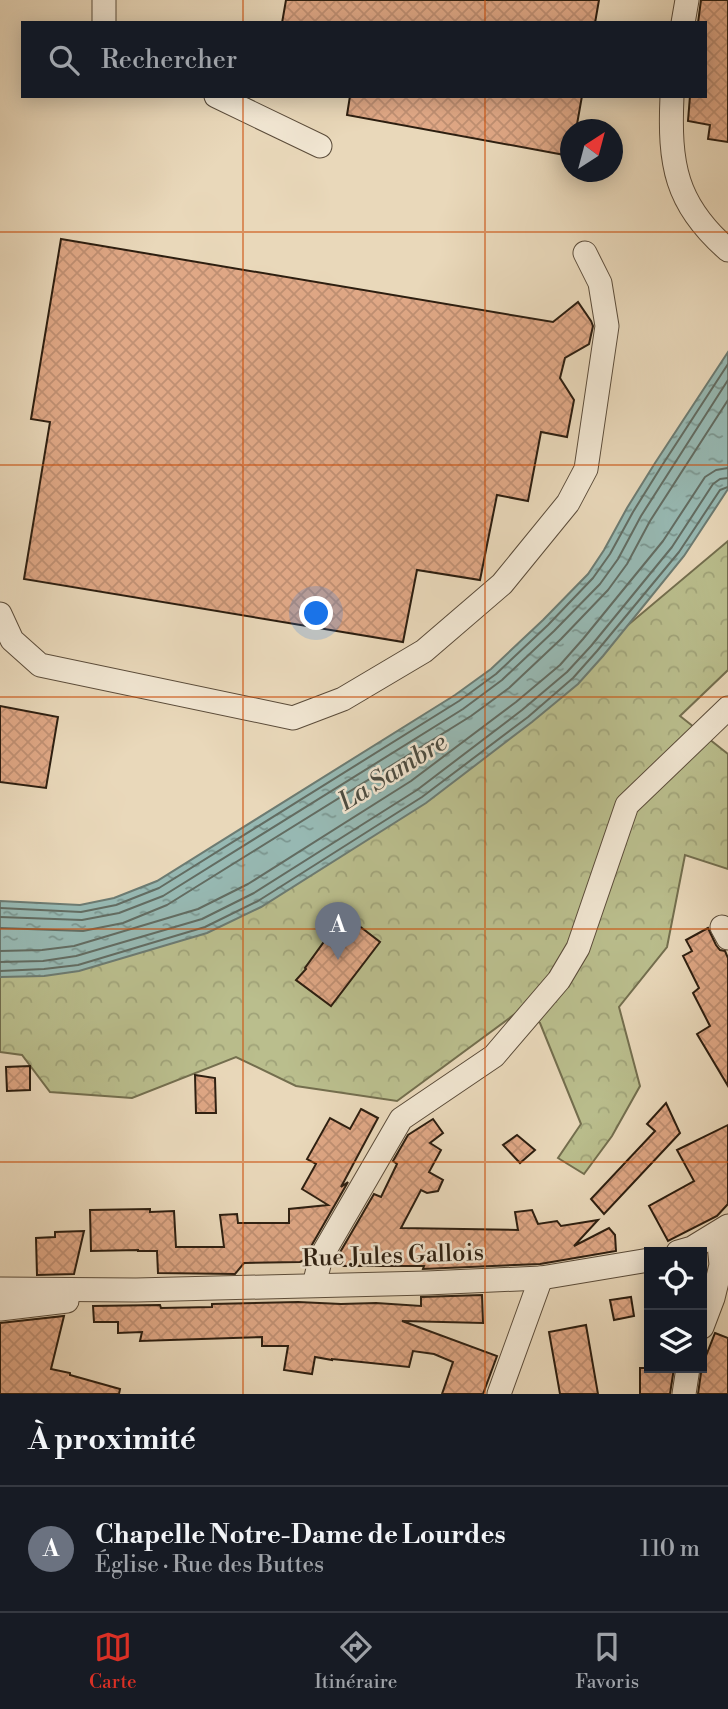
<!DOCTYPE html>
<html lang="fr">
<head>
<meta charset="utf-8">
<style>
	body { margin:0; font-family:"Libre Bodoni",serif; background:#20242c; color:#f1f3f6 }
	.controls { position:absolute; right:21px; bottom:21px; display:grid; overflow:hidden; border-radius:0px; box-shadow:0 4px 18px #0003 }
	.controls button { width:63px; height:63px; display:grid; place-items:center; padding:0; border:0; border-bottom:2px solid #363941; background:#171b24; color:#f1f3f6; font:35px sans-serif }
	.compass { position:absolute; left:560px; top:119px; width:63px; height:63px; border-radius:50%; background:#171b24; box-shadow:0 4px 18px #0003; rotate:36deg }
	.you { position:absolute; left:317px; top:614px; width:24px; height:24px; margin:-18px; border:5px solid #fff; border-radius:50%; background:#1a73e8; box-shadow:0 0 0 10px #1a73e833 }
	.badge { display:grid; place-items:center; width:46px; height:46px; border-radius:50%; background:#d93025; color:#fff; font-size:23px; font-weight:700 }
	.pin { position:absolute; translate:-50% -58px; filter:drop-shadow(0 2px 4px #0008) }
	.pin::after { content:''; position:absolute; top:37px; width:24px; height:21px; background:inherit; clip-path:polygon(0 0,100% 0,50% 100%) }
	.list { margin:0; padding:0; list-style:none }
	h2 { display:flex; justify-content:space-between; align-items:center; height:91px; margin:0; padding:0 28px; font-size:30px }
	h2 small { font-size:23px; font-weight:400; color:#9ea1a6 }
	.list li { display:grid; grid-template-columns:46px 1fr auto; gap:21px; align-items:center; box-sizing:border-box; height:126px; padding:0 28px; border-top:2px solid #363941 }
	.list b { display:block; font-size:26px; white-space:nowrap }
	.list p { margin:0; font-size:23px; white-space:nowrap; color:#9ea1a6 }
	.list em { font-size:23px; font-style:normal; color:#9ea1a6 }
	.icon { flex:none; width:38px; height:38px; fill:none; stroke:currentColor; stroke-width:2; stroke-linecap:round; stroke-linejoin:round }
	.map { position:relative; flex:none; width:728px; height:1394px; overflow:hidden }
	.search { position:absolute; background:#171b24; box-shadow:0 4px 18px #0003; left:21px; right:21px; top:21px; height:77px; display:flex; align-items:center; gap:18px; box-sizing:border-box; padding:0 24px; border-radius:0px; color:#9ea1a6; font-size:26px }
	.sheet { height:217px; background:#171b24 }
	nav { display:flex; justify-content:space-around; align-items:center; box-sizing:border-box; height:98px; border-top:2px solid #363941; background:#171b24; font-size:19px; color:#9ea1a6 }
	nav a { display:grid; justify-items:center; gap:4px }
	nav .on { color:#d93025 }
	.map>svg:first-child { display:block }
</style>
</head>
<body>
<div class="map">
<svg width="728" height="1394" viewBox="0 0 728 1394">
	<defs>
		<pattern id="forest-crowns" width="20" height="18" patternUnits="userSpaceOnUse" patternTransform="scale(1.75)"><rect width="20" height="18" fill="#babe8d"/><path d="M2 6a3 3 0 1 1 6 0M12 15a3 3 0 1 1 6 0" fill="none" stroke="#a0a379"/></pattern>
		<pattern id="water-ripples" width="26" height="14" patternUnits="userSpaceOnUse" patternTransform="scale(1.75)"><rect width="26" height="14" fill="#97b9b3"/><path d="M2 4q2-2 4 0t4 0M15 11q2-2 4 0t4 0" fill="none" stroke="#7b9690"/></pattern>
		<pattern id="building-cross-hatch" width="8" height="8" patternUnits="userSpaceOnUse" patternTransform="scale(1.75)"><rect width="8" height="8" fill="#e0a886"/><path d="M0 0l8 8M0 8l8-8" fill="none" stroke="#c09073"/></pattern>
	</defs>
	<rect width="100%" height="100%" fill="#e9d8ba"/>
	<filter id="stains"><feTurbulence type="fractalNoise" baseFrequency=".00286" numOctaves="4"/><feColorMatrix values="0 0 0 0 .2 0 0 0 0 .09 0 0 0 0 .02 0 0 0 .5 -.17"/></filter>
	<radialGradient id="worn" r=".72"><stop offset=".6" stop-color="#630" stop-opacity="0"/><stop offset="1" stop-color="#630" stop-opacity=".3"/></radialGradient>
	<polygon fill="url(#forest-crowns)" stroke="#736e4e" stroke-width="2" points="728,541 728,670 680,716 728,754 728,869 685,855 667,947 619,1007 640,1086 612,1136 584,1174 558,1158 581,1124 540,1023 519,1011 397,1101 296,1086 236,1057 132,1098 50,1092 22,1055 0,1052 0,967 521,715"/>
	<polygon fill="url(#water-ripples)" stroke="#6c7b72" stroke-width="2" points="728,352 728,489 684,556 603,656 578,684 532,722 426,803 261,907 207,933 79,971 44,976 0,977 0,901 80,905 114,898 157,881 455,695 491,669 543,620 588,574 604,550 627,508 655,463"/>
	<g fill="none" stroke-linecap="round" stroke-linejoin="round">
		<g stroke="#626c62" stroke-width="2">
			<polyline points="0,908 81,912 116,905 159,888 459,701 496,674 548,625 593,578 610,554 633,512 661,467 728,364"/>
			<polyline points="0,917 82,920 119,913 163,896 463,709 502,680 554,631 600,584 618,559 641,516 728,380"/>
			<polyline points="0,928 83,931 123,923 167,905 471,716 509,688 561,639 608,590 627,564 650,521 728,400"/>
			<polyline points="0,951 42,950 74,946 198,909 248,884 411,781 516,702 560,665 583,639 663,541 705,477 716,470 728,468"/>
			<polyline points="0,962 43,961 76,956 202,919 254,893 417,790 522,710 567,672 591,646 672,547 713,484 720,479 728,478"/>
			<polyline points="0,971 44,969 78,965 205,927 258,901 422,797 528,717 573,678 597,651 679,552 720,490 728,487"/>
		</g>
	</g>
	<g fill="url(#building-cross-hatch)" stroke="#2c1e10" stroke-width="2">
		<polygon points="286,0 599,0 595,23 282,23"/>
		<polygon points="701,0 728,0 728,142 708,139 710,125 688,121 690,96 705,96 705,23 698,23"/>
		<polygon points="350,96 582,96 576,130 570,130 570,156 347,115"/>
		<polygon points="61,239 553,322 578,302 591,321 593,326 589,344 565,358 560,378 574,400 567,437 541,432 528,501 497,495 480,580 417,570 403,642 24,579 50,422 31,419"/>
		<polygon points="0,706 58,717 46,788 0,782"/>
		<polygon points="345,915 380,942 331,1006 296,980 306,969 305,968 326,939 336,928 335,928"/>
		<polygon points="708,928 716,945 720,950 725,951 728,958 728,1086 697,1034 710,1026 693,993 699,988 683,956 692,951 686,940"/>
		<polygon points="30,1066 30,1090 7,1091 6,1067"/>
		<polygon points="195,1075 215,1078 216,1113 196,1113"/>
		<polygon points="666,1103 680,1133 604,1214 591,1199 655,1131 647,1124"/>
		<polygon points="361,1109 378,1118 341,1187 348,1182 309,1250 306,1259 300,1262 244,1263 235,1274 158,1273 157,1251 138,1251 138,1250 91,1251 90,1210 150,1209 150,1212 174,1211 176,1247 224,1247 220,1215 237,1214 238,1223 289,1223 289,1209 328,1205 302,1189 316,1164 307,1159 330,1118 350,1129"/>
		<polygon points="433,1119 443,1133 430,1143 441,1150 429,1172 443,1180 438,1191 427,1193 421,1190 401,1228 518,1230 515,1212 532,1210 538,1224 557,1221 561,1226 598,1220 574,1246 609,1228 615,1235 616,1251 540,1264 423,1269 424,1266 339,1266 335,1261 374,1194 381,1197 397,1164 393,1161 408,1135"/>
		<polygon points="728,1125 728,1204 717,1216 668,1241 649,1206 694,1181 677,1150"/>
		<polygon points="517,1135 535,1150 520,1163 503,1145"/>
		<polygon points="84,1231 74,1274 37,1275 36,1238 55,1237 55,1232"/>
		<polygon points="482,1295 483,1323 402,1321 497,1356 483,1394 442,1394 453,1362 434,1354 413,1351 409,1367 342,1360 332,1359 332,1360 315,1357 312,1374 284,1370 288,1346 262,1346 262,1337 140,1341 142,1332 118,1333 118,1322 94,1322 93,1306 160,1305 161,1308 212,1307 212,1304 298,1302 341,1304 376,1303 421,1306 421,1297"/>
		<polygon points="631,1297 634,1316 614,1320 610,1300"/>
		<polygon points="64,1316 51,1369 70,1373 70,1375 120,1389 119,1394 0,1394 0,1323"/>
		<polygon points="586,1325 598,1394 560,1394 549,1332"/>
		<polygon points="715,1333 728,1338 728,1394 698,1394 702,1366"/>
		<polygon points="640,1368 674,1368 670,1394 640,1394"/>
	</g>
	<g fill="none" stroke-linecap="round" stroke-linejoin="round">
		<g stroke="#5b4c3a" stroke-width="25">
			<g id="minor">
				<polyline points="104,23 104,0"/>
				<polyline points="683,23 687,0"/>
				<polyline points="216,96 320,146"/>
				<path d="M672 96C669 164 675 204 728 250"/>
				<polyline points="0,614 12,640 40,665 293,718 343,699 424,651 502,584 568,503 586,469 607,326 600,283 585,253"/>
				<polyline points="722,927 728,938"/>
				<polyline points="678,1252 692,1248 728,1226"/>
				<polyline points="314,1285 321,1257 401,1119 494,1056 559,980 578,948 627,805 728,708"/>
				<polyline points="0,1289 136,1290 427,1283 541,1278 649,1260"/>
				<polyline points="0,1309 67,1301"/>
				<polyline points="702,1327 713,1298 721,1265 718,1233"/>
				<polyline points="499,1394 541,1278"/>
				<polyline points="684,1394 688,1368"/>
			</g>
		</g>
		<use href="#minor" stroke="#f1e6d2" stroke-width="23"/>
	</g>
	<path fill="none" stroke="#cc500d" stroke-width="2" stroke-opacity="0.55" d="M243 0V23M485 0V23M243 96V1394M485 96V1394M0 232H728M0 465H728M0 697H728M0 929H728M0 1162H728"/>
	<g text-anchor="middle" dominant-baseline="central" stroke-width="5" stroke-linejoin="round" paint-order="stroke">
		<g font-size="24" fill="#2c1e10" stroke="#f1e6d2">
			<text transform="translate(393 1256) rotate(-2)">Rue Jules Gallois</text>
		</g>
		<g font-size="26" font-style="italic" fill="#4c4c41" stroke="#f1e6d2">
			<text transform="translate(393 772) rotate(-32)">La Sambre</text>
		</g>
	</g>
	<rect width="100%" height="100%" filter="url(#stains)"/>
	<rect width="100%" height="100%" fill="url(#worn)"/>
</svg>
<div class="controls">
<button><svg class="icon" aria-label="locate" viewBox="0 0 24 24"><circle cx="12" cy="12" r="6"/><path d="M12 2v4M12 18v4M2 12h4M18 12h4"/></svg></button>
<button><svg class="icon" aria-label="layers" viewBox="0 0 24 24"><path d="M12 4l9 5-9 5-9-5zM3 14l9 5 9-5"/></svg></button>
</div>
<svg class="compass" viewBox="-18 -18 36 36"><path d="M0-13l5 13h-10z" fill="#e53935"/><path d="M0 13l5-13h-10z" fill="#9ea1a6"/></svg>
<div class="you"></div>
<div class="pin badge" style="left:338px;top:960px;background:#6b7280">A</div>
<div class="search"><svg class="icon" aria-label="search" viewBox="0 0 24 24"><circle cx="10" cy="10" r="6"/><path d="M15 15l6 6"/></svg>Rechercher</div>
</div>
<section class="sheet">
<h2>À proximité<small></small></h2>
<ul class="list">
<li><span class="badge" style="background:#6b7280">A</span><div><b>Chapelle Notre-Dame de Lourdes</b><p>Église · Rue des Buttes</p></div><em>110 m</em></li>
</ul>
</section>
<nav>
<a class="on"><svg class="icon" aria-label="map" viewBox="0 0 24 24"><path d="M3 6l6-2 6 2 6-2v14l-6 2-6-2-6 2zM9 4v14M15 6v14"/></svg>Carte</a>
<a><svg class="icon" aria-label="directions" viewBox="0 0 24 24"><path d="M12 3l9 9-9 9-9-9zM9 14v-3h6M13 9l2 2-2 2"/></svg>Itinéraire</a>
<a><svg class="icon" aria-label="saved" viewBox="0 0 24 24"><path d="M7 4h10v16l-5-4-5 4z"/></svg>Favoris</a>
</nav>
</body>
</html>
